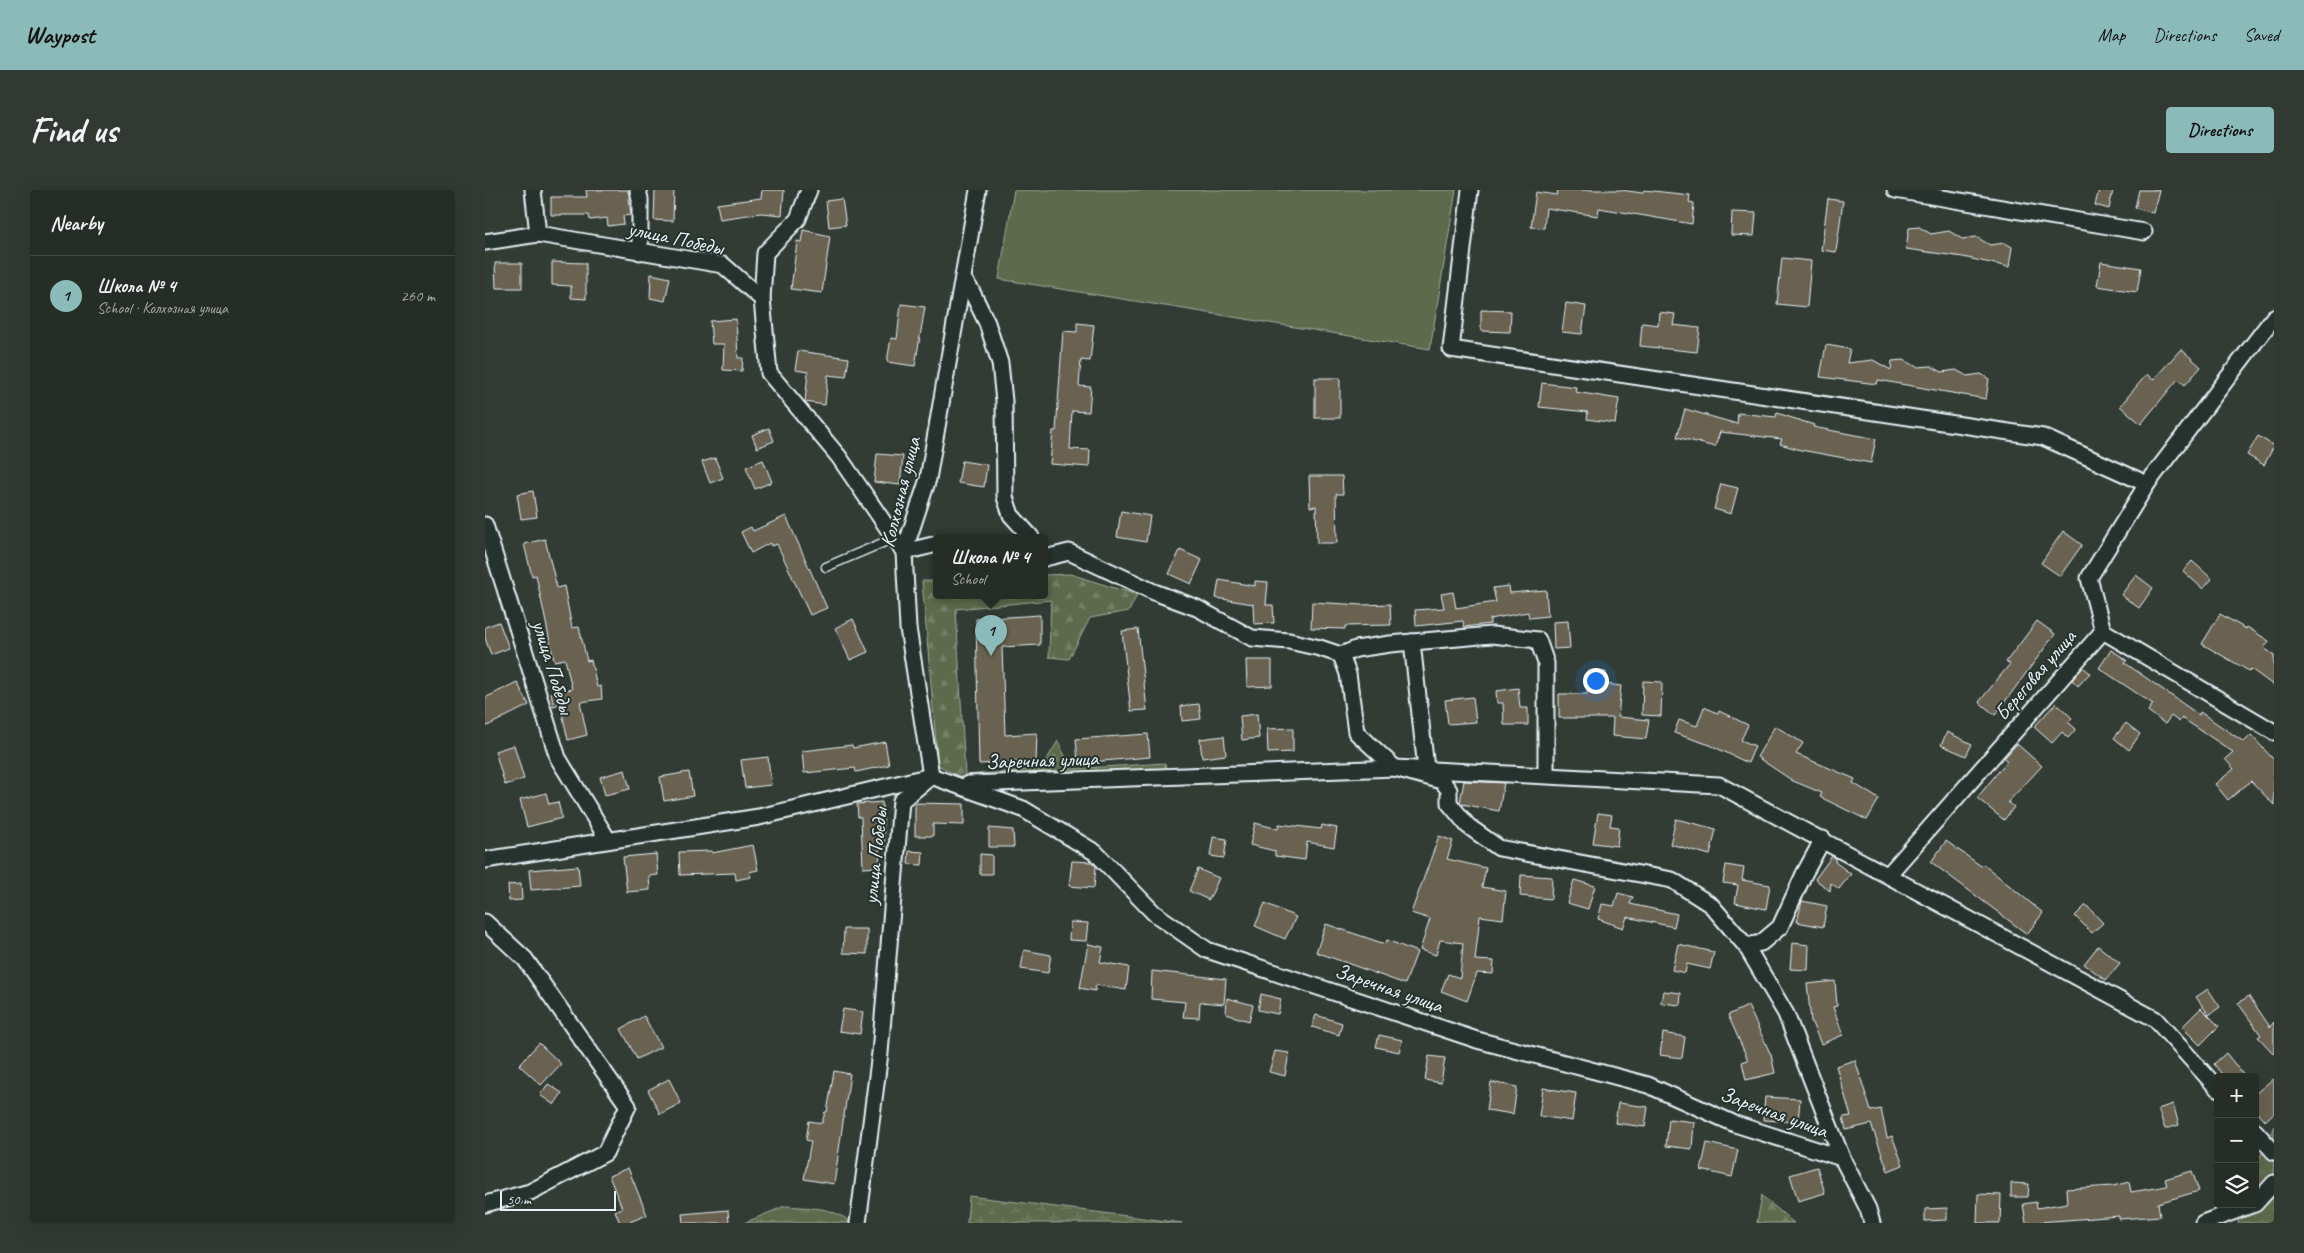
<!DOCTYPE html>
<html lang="en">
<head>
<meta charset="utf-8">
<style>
	body { margin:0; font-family:Caveat,sans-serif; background:#323933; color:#f1f3f6 }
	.controls { position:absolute; right:15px; bottom:15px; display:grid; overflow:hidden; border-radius:5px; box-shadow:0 5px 20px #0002 }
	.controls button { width:45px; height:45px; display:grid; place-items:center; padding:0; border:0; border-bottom:1px solid #424944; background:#262d27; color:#f1f3f6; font:25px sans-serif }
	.scale { position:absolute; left:15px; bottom:12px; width:116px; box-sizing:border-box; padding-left:5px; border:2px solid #e8f1f8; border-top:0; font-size:14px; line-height:18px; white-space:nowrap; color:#e8f1f8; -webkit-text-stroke:4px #26332d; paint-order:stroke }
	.you { position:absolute; left:1110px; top:490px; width:18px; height:18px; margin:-12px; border:4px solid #fff; border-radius:50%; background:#1a73e8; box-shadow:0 0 0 8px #1a73e833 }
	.badge { display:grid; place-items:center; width:32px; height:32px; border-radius:50%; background:#8bbbb9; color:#111; font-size:16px; font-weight:700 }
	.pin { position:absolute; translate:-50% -41px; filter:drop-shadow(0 1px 2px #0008) }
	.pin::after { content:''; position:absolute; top:26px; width:18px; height:15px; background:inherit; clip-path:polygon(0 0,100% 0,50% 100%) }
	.popup { position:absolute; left:448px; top:344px; width:115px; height:65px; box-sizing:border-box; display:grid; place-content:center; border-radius:5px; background:#262d27; filter:drop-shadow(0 1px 4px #0005); font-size:16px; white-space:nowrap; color:#a4a8a7 }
	.popup b { font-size:19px; color:#f1f3f6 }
	.popup::after { content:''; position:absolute; left:50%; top:100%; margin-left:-10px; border:10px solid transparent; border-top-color:#262d27 }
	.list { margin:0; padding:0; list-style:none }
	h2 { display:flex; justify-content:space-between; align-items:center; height:65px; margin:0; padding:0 20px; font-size:21px }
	h2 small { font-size:16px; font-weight:400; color:#a4a8a7 }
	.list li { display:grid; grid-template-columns:32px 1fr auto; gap:15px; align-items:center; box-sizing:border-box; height:80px; padding:0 20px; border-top:1px solid #424944 }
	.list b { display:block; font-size:19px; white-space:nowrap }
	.list p { margin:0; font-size:16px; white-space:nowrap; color:#a4a8a7 }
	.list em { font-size:16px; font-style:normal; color:#a4a8a7 }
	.icon { flex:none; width:28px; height:28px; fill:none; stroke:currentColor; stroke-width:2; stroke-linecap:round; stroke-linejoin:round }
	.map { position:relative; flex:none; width:1789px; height:1033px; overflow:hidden; border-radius:5px }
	header { display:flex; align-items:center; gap:30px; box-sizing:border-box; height:70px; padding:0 25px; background:#8bbbb9; color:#111 }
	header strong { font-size:24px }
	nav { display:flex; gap:28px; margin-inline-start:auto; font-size:18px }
	.intro { display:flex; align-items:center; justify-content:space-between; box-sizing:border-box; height:120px; padding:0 30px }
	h1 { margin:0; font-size:35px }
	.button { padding:12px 22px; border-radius:5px; background:#8bbbb9; color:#111; font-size:18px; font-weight:700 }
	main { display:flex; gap:30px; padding:0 30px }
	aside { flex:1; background:#262d27; border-radius:5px; box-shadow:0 5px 20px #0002 }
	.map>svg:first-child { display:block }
</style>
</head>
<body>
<header>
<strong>Waypost</strong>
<nav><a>Map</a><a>Directions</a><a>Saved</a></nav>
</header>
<div class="intro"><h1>Find us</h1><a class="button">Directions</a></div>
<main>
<aside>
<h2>Nearby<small></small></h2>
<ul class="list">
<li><span class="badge">1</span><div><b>Школа № 4</b><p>School · Колхозная улица</p></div><em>260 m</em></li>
</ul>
</aside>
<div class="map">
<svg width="1789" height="1033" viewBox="0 0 1789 1033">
	<defs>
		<pattern id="forest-firs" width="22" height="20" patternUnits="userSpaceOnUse" patternTransform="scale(1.25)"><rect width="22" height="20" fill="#5d6a4c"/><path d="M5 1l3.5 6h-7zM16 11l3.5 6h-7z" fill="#748067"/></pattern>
		<pattern id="wetland-marsh" width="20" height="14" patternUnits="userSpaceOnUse" patternTransform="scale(1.25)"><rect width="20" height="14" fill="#5d6a4c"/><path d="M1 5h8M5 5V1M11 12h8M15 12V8" fill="none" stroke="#748067"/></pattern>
		<pattern id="park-tufts" width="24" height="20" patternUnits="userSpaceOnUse" patternTransform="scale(1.25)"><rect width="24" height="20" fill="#5d6a4c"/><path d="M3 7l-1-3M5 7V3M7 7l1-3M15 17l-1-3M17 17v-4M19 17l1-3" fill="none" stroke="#748067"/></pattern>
	</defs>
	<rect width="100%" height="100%" fill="#333c34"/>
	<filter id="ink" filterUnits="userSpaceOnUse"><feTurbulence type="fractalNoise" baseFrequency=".02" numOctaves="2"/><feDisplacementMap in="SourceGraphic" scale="10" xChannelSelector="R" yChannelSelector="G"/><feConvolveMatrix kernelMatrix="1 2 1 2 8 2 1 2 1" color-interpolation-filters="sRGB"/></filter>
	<g filter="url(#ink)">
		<polygon fill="#5d6a4c" stroke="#a2aea2" points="529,0 971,0 945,159 514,89"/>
		<g fill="url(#forest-firs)" stroke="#a2aea2">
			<polygon points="585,384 652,405 644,421 605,428 584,469 564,467 566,410 471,419 480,585 556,579 573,551 586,579 680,573 681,582 480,590 453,575 437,391 452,391 452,405 560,405 560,385"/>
			<polygon points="1277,1005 1277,1006 1309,1033 1272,1033"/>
		</g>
		<polygon fill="url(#wetland-marsh)" stroke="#a2aea2" points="484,1006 697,1033 482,1033"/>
		<g fill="url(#park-tufts)" stroke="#a2aea2">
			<polygon points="1789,936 1789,1033 1753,1033 1757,1014 1770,1014 1770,978"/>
			<path d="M300 1016C323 1018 348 1016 366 1033H259Z"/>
		</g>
		<g fill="#696251" stroke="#e8f1f8">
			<polygon points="101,0 143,0 146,25 138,26 139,34 123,36 122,28 105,30 104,25 66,25 66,7 102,7"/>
			<polygon points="170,0 189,0 188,31 169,30"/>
			<polygon points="277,0 299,0 297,25 276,23 235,29 232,14 276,8"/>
			<polygon points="1073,0 1136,0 1157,3 1159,0 1205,5 1204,12 1209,13 1207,34 1114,18 1113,26 1061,18 1059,38 1046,37 1051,2 1072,5"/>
			<polygon points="1614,0 1628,0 1624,19 1610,15"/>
			<polygon points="1654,0 1674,0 1668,23 1650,18"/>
			<polygon points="357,9 361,35 344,37 341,11"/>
			<polygon points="1343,9 1358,11 1351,62 1336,60"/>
			<polygon points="1247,22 1271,23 1269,46 1246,45"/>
			<polygon points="1434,37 1446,44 1464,41 1477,49 1491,47 1505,55 1520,53 1527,57 1524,77 1478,67 1421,59 1424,38"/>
			<polygon points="318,40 345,46 337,103 306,99 312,51 316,52"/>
			<polygon points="1297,68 1326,71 1322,117 1292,114"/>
			<polygon points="67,72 101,73 101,109 86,108 86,96 67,95"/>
			<polygon points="1616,72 1656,78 1652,102 1612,96"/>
			<polygon points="10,73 37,73 37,98 11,98"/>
			<polygon points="166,84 185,88 180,111 165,108"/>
			<polygon points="1081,113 1101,116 1097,144 1077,142"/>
			<polygon points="416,114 440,117 430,176 402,172 406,148 412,149"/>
			<polygon points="996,120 1026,121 1025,142 996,141"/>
			<polygon points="1174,122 1190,124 1188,135 1215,138 1212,162 1155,156 1157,133 1173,135"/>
			<polygon points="251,129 253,168 258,168 257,181 238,180 239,154 227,154 225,131"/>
			<polygon points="592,133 609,135 605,171 596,170 594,196 606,197 604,222 587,221 585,259 605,260 604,277 565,274 568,241 571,241 578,141 592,142"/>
			<polygon points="1341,155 1365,159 1362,173 1388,170 1406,180 1407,171 1418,170 1432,177 1446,176 1457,182 1471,180 1482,186 1496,184 1504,189 1501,209 1393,190 1392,194 1335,187"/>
			<polygon points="1696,159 1716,177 1700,195 1693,189 1656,234 1635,216 1662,184 1668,190"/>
			<polygon points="313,161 364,168 361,187 343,185 340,215 320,212 323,182 310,180"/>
			<rect x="830" y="188" width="25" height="40"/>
			<polygon points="1057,193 1091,197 1090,202 1134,209 1130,233 1102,229 1103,222 1054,217"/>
			<polygon points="1200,219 1252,234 1253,223 1291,227 1292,223 1329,235 1328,237 1391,249 1386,273 1316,260 1295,254 1297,249 1235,242 1230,257 1192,247"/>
			<polygon points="284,238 289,251 272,258 267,245"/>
			<polygon points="1773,246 1789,256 1779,275 1762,265"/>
			<polygon points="392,264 418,266 415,295 389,292"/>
			<polygon points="230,268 238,288 225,293 217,272"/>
			<polygon points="278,270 287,292 270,299 261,277"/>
			<polygon points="477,271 502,275 499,297 473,293"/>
			<polygon points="824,286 857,286 858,304 851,304 852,353 832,353 831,316 825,317"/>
			<polygon points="1236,294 1253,298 1246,324 1229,319"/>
			<polygon points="48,301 52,327 36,329 32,304"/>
			<polygon points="636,321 665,326 661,352 632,347"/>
			<polygon points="301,326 342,418 325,425 292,354 286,356 285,353 266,363 256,342 266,337 268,341"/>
			<polygon points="1578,341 1597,355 1575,386 1556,373"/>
			<polygon points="60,349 72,398 79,396 87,438 94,437 102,471 106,470 112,497 116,496 117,509 95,512 102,545 83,550 75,514 68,516 66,503 87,499 80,469 69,471 51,385 47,386 39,354"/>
			<polygon points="695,360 717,370 706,394 684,384"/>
			<polygon points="1707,371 1727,389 1718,399 1698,381"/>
			<polygon points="1651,385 1668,398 1654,418 1636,405"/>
			<polygon points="734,390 770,396 770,391 783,392 781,415 788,415 789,433 769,434 768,414 731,408"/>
			<polygon points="1024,396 1025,403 1061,400 1063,426 1044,428 1043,422 1005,429 1005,434 979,437 978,431 931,436 930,420 959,418 956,404 968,402 971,418 1011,412 1008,398"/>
			<polygon points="827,412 877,415 905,414 906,435 860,436 860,439 826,438"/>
			<polygon points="1735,424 1761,439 1762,437 1784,451 1779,458 1789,465 1789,496 1766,479 1764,481 1717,454"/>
			<polygon points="555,425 555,455 517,457 520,545 552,543 551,571 494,574 491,429"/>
			<polygon points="368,429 383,462 365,470 350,438"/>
			<polygon points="1083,431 1085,458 1069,459 1068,432"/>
			<polygon points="1552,431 1570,444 1510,525 1494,512 1525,474 1521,472"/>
			<polygon points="14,432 24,458 6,465 0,448 0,437"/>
			<polygon points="653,439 662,520 646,521 637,441"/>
			<polygon points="1626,460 1642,470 1640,473 1714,525 1715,522 1759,552 1766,545 1789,570 1789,615 1766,591 1743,610 1730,594 1749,579 1740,569 1748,562 1697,528 1694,532 1686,526 1680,534 1663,521 1668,514 1614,478"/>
			<polygon points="761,470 787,470 787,496 762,497"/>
			<polygon points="1598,477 1605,483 1593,496 1587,490"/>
			<polygon points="1103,481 1121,482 1121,494 1136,496 1133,527 1164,530 1161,549 1127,546 1128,528 1074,528 1074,504 1102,504"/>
			<polygon points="1158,491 1177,492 1176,526 1157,525"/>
			<polygon points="32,492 44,515 0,537 0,508"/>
			<polygon points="1033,498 1035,518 1043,518 1043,535 1019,535 1018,513 1012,513 1011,501"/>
			<polygon points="988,507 991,532 963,534 960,510"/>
			<polygon points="1571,513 1587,528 1583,532 1591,539 1583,548 1577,542 1567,553 1549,537"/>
			<polygon points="714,514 716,529 697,531 696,516"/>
			<polygon points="1219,517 1233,523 1234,521 1263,535 1256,550 1270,556 1263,573 1225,555 1189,543 1194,530 1212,536"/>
			<polygon points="772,524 774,548 757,550 755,526"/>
			<polygon points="1641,533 1655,544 1644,560 1629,548"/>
			<polygon points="1290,536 1318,553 1311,564 1370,589 1368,593 1394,609 1382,630 1335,607 1337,603 1308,591 1272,567"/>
			<polygon points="808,538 808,562 783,563 782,539"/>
			<polygon points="1462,542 1487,554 1481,566 1456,555"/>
			<polygon points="663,544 665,567 593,573 591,549"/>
			<polygon points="739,546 741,565 717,568 715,549"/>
			<polygon points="400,552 404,575 371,582 370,578 319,583 317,561 367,555 368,558"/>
			<polygon points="1532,554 1557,576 1523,612 1529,617 1519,630 1492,608 1522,571 1519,568"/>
			<polygon points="29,555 39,589 20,595 10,561"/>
			<polygon points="283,567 286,595 260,598 256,570"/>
			<polygon points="140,580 145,599 120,605 115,587"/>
			<polygon points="204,582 208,606 179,611 175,587"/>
			<polygon points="979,591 1019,593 1014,621 977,614 975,612"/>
			<polygon points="61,603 64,614 73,612 77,628 42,637 35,610"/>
			<polygon points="397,612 400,658 394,659 395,677 378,678 376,627 373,627 372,614"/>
			<polygon points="430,613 479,614 479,635 448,634 448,646 430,646"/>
			<polygon points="1113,623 1127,625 1125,636 1134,637 1132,656 1108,653"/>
			<polygon points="1191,629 1231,639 1225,665 1185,654"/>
			<polygon points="770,633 793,639 794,634 836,639 837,635 852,638 849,657 822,652 820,670 790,666 790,661 765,655"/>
			<polygon points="504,638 528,640 529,657 504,657"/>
			<polygon points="954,646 968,651 962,669 1001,678 997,697 1021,701 1018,729 995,726 990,770 1009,771 1008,784 992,783 982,811 956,801 963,784 975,788 978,753 955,750 951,765 935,760 945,729 926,723"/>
			<polygon points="728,647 742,649 739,668 725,666"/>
			<polygon points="1461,651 1496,676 1498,674 1558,723 1542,744 1446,672"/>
			<polygon points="268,655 273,680 264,682 266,687 251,690 250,683 195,685 194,662 227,661 227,663"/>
			<polygon points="424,661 438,662 437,675 423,674"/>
			<polygon points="171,664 173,685 164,686 165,700 142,702 138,667"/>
			<polygon points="495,664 507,665 507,684 495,684"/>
			<polygon points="1347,666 1351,668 1350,672 1366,684 1354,699 1346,693 1345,701 1330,689"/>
			<polygon points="587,671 607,672 611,676 609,698 584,696"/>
			<polygon points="1241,675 1259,678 1257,690 1285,695 1281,719 1250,713 1253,695 1238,693"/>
			<polygon points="93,676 95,696 46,700 44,680"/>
			<polygon points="713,679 734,688 724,710 704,701"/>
			<polygon points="1036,685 1067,687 1066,709 1035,706"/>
			<polygon points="1089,690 1110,696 1103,719 1082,713"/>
			<polygon points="36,694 37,710 24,711 23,695"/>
			<polygon points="1133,703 1148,707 1145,714 1192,724 1189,737 1142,727 1138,738 1113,729 1117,714 1129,716"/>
			<polygon points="1317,711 1342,716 1338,737 1312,732"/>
			<polygon points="780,713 811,727 800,749 770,736"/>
			<polygon points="1601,715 1618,733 1607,743 1590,726"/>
			<polygon points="585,732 603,733 601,751 584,750"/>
			<polygon points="841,734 900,754 902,750 932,762 920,794 831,762"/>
			<polygon points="359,739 382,739 382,764 358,763"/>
			<polygon points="1307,753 1324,755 1323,780 1305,779"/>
			<polygon points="603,754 618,757 615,772 644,777 641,800 611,795 610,801 595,798"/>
			<polygon points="1193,754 1229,762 1225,779 1202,774 1200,783 1187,780"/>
			<polygon points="1613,756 1635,773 1621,790 1599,774"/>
			<polygon points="539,760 566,765 563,783 536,779"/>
			<polygon points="667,781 741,789 739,814 715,812 714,828 698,827 700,812 666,809"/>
			<polygon points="1350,791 1352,816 1348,817 1358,845 1336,854 1326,831 1322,794"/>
			<polygon points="1723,799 1735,817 1724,825 1711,807"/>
			<polygon points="1178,801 1196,803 1195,815 1176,813"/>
			<polygon points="776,804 796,809 793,824 773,820"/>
			<polygon points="1764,806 1785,837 1789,832 1789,864 1773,847 1776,845 1753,813"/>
			<polygon points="742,808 768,815 764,831 741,824"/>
			<polygon points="1263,816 1286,865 1290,883 1261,890 1257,872 1263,870 1243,825"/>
			<polygon points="1716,818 1734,836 1715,855 1697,837"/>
			<polygon points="358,819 378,822 375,844 354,841"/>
			<polygon points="831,825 857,833 854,845 827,837"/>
			<polygon points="159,826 176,857 152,869 136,839"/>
			<polygon points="1178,843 1200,847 1197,868 1175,865"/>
			<polygon points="894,845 917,850 914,862 891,857"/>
			<polygon points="54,853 76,874 56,895 34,875"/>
			<polygon points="790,861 804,863 800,886 784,882"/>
			<polygon points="1741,863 1760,887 1739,887 1729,874"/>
			<polygon points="944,866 960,868 956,893 940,890"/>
			<polygon points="1370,870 1386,921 1396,919 1402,948 1407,946 1418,975 1403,981 1386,934 1361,940 1358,927 1366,926 1351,876"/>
			<polygon points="349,881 365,884 349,994 319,989 326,951 321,950 324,931 337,933 340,922 342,922"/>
			<polygon points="1789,888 1789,923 1780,931 1770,920 1770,904"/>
			<polygon points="184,889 196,913 175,924 163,900"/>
			<polygon points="1006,892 1032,897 1028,924 1002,920"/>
			<polygon points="63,894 77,903 69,915 55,905"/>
			<polygon points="1058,898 1091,903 1087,931 1054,926"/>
			<polygon points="1280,907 1315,909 1313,932 1278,930"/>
			<polygon points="1133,913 1163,917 1160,937 1130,933"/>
			<polygon points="1688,914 1694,935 1680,939 1673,919"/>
			<polygon points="1184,929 1209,932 1207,959 1181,956"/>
			<polygon points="1222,953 1253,960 1247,987 1216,980"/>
			<polygon points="1332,977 1340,1003 1313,1011 1305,985"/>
			<polygon points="143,978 162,1025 142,1033 135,1033 130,1021 137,1018 124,986"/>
			<polygon points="1707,981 1714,1001 1673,1013 1675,1026 1634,1029 1634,1026 1541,1033 1538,1014 1551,1012 1552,1018 1582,1013 1581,999 1628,996 1644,992 1646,1002 1682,996 1680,989"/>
			<polygon points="1526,993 1544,994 1543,1007 1526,1007"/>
			<polygon points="1493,1004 1516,1005 1515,1033 1492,1033"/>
			<polygon points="1462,1018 1462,1030 1440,1031 1440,1019"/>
			<polygon points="243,1020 244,1033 198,1033 197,1024"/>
		</g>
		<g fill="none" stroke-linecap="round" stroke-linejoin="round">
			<g stroke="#e8f1f8" stroke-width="11">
				<polyline id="service" points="341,377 409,348"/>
			</g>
			<g stroke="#e8f1f8" stroke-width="19">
				<g id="minor">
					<polyline points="48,0 53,44"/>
					<polyline points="153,0 155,9 155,62"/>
					<polyline points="985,0 966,159 1558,247 1662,294"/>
					<polyline points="1410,0 1659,42"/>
					<polyline points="0,52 53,44 238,75 277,109 284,183 354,267 419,362 452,354"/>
					<polyline points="478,89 486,100 502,133 515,173 519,211 520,307 526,325 546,347"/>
					<polyline points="277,109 280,63 313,29 324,0"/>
					<polyline points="0,335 73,568 123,650"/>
					<polyline points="560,368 584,362 669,402 712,418 767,448 804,451 835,458 856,465 863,484 871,542 910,578 957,591 964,600 964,613 983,636 1014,658 1187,690 1226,715 1261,756 1301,824 1357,968"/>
					<polyline points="1618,441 1604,388 1662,294 1789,127"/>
					<polyline points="927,452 941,579"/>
					<polyline points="856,465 871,459 905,454 1007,445 1053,450 1061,473 1061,585"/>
					<polyline points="446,586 423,438 419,362 443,289 493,0"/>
					<polyline points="483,594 910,578 1234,595 1670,829 1733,899"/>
					<polyline points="0,670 274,627 446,586 538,619 611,663 669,723 722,760 992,850 1163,895 1250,934 1357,968 1383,1019 1387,1033"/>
					<polyline points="1404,684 1618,441 1789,542"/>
					<polyline points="0,732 40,769 143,916 120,963 45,1002 0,1014"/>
					<polyline points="1261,756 1276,753 1295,737 1319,684 1338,649"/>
					<polyline points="1770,941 1789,962"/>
					<polyline points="1770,1014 1789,993"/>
					<polyline points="373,1033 395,863 416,611 443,589"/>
					<polyline points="1718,1033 1769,1014"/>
				</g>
			</g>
			<use href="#service" stroke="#26332d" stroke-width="8"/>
			<use href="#minor" stroke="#26332d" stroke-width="15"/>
		</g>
	</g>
	<g text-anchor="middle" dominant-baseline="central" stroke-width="4" stroke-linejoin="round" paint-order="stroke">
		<g font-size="21" fill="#e8f1f8" stroke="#26332d">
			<text transform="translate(191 48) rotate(12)">улица Победы</text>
			<text transform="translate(415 302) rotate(-76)">Колхозная улица</text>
			<text transform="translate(68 477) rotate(73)">улица Победы</text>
			<text transform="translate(1550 485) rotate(-49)">Береговая улица</text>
			<text transform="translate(557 570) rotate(-2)">Заречная улица</text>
			<text transform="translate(390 666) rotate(-84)">улица Победы</text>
			<text transform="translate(904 798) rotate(19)">Заречная улица</text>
			<text transform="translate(1289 922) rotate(20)">Заречная улица</text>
		</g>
	</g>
</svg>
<div class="controls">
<button>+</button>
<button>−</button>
<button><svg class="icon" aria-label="layers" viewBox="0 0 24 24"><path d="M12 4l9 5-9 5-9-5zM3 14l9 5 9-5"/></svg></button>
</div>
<div class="scale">50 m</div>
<div class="you"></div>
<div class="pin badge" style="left:506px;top:466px">1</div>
<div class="popup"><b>Школа № 4</b>School</div>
</div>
</main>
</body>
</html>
